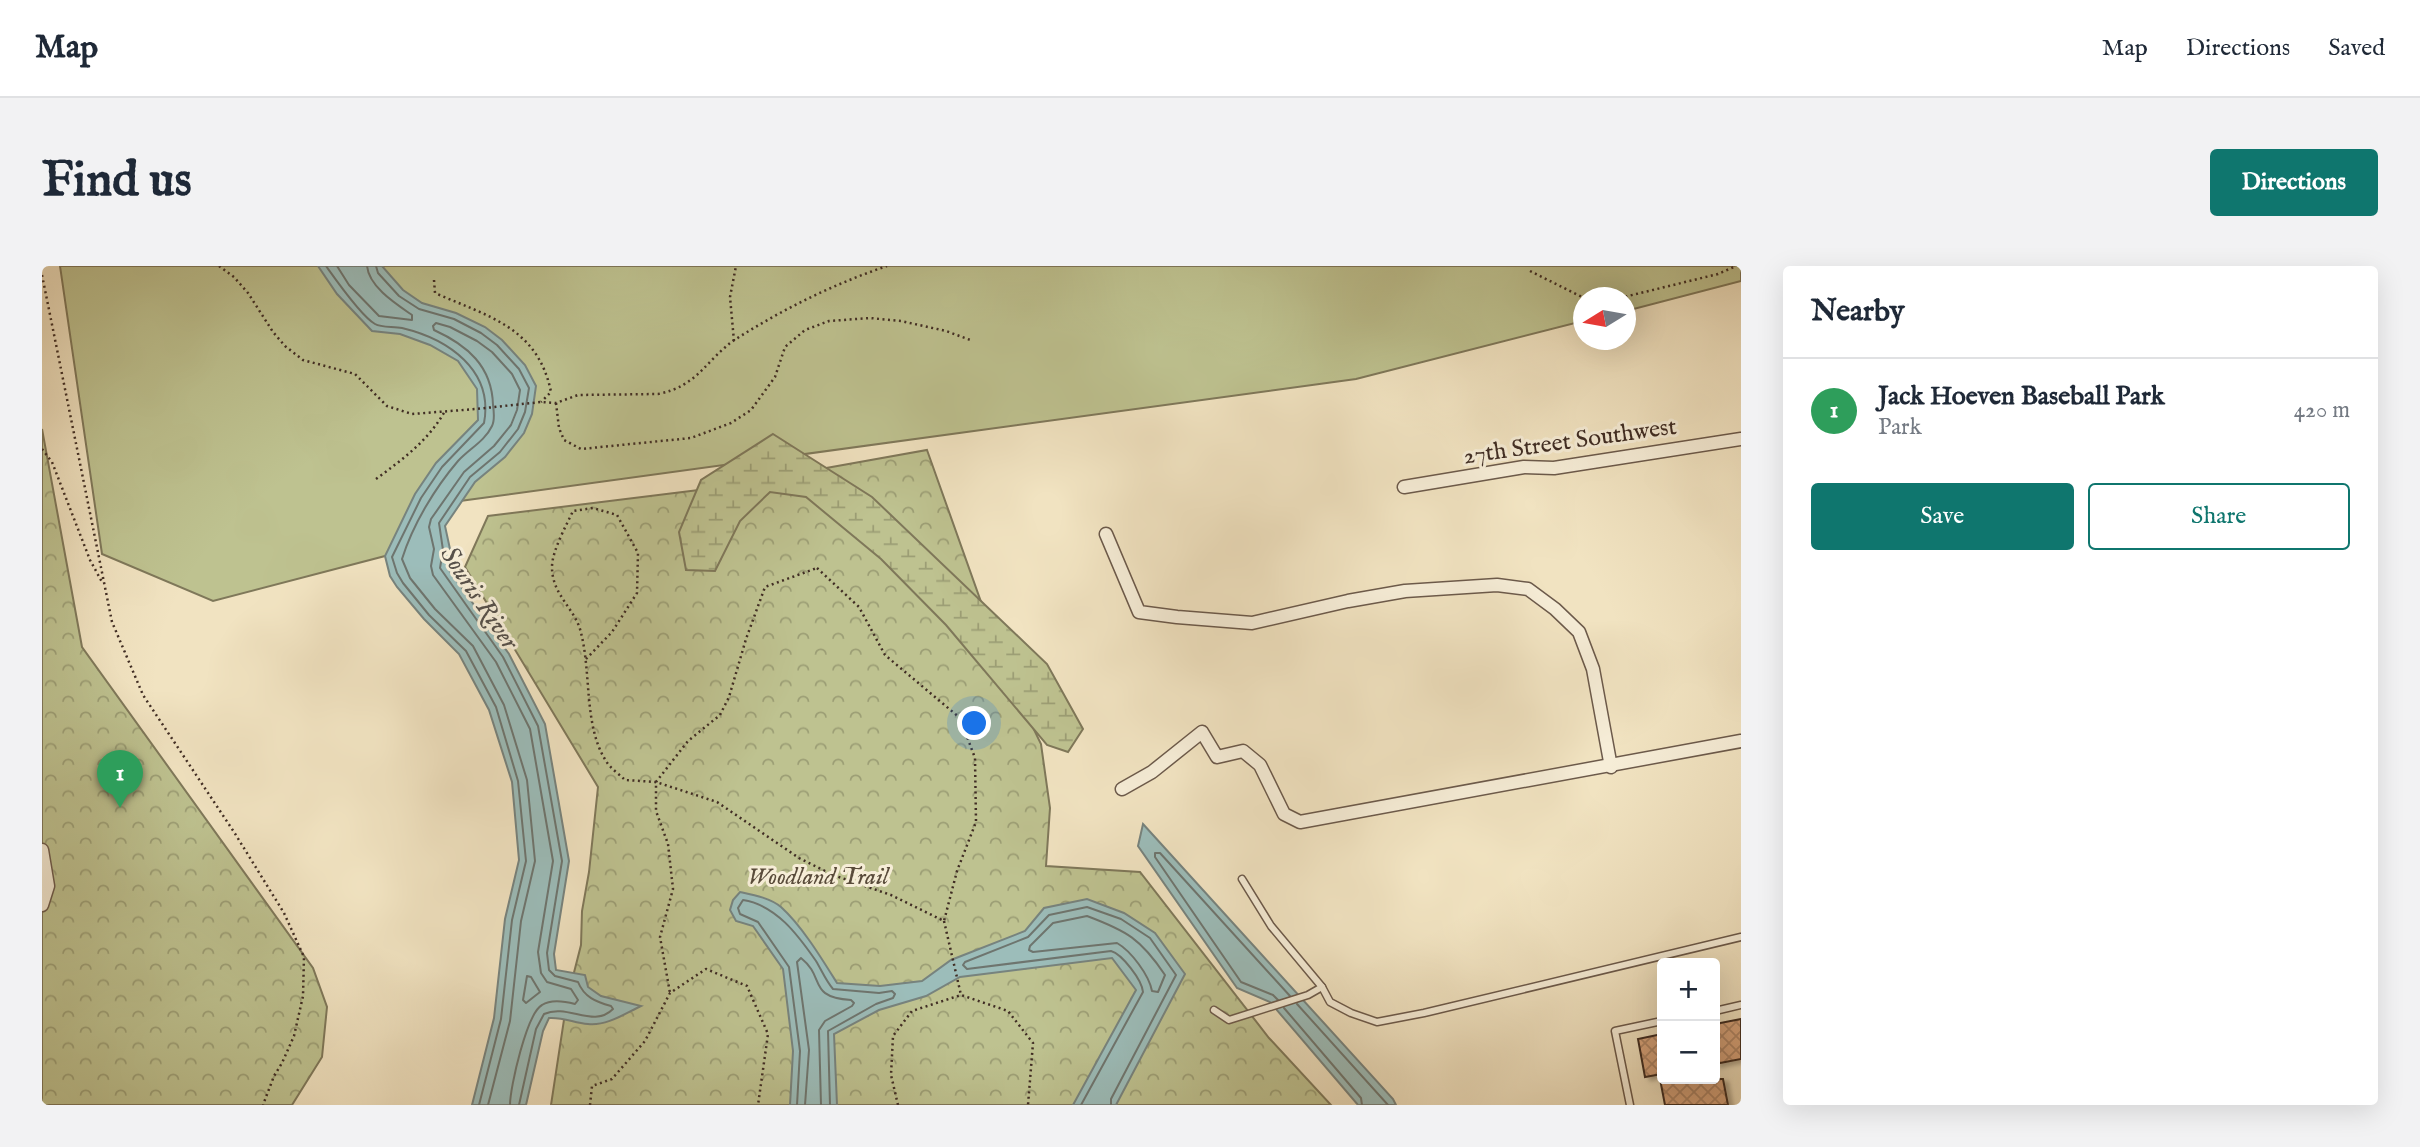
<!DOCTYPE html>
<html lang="en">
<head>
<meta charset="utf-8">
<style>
	body { margin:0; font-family:"IM FELL English",serif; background:#f2f2f3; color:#1f2937 }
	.controls { position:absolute; right:21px; bottom:21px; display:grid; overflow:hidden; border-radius:7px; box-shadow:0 7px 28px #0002 }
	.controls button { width:63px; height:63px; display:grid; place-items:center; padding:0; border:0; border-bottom:2px solid #e0e1e3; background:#fff; color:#1f2937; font:35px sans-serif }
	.compass { position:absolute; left:1531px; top:21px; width:63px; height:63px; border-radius:50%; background:#fff; box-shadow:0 7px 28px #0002; rotate:259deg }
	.you { position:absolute; left:933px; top:458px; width:24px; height:24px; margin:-18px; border:5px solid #fff; border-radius:50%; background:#1a73e8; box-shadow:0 0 0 10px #1a73e833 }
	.badge { display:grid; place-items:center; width:46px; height:46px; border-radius:50%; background:#0f766e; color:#fff; font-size:23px; font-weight:700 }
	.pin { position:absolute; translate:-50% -58px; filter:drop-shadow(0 2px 4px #0008) }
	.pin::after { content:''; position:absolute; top:37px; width:24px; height:21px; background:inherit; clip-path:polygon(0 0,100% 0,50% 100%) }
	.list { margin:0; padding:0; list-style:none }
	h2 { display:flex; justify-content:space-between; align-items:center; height:91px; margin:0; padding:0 28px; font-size:30px }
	h2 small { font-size:23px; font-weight:400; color:#747a83 }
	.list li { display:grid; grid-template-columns:46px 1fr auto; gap:21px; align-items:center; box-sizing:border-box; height:105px; padding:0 28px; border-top:2px solid #e0e1e3 }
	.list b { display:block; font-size:26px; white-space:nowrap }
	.list p { margin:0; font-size:23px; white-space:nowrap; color:#747a83 }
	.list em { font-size:23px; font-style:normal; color:#747a83 }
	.actions { display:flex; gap:14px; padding:21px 28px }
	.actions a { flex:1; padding:16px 0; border:2px solid #0f766e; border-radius:7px; text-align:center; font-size:24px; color:#0f766e }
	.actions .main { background:#0f766e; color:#fff }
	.map { position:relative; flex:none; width:1699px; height:839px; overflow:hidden; border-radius:7px }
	header { display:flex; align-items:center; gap:42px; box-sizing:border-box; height:98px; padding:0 35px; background:#fff; border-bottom:2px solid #e0e1e3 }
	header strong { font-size:33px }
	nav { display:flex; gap:38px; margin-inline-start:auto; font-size:24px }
	.intro { display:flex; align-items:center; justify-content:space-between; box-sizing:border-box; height:168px; padding:0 42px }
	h1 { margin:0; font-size:49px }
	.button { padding:18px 32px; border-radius:7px; background:#0f766e; color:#fff; font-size:24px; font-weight:700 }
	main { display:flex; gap:42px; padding:0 42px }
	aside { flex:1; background:#fff; border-radius:7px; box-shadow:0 7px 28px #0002 }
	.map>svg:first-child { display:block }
</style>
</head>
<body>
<header>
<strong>Map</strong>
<nav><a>Map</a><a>Directions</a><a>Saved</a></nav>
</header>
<div class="intro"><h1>Find us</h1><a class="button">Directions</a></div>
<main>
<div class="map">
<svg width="1699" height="839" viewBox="0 0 1699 839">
	<defs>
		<pattern id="forest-crowns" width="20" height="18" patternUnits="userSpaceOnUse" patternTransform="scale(1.75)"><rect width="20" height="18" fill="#bec290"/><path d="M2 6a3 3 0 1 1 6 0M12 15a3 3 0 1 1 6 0" fill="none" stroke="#9c9e75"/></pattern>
		<pattern id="wetland-marsh" width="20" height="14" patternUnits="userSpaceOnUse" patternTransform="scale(1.75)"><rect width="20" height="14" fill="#bec290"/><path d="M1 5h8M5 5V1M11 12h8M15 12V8" fill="none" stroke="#9c9e75"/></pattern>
		<pattern id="building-cross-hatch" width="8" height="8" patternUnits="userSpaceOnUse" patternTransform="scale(1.75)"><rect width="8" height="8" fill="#d9a67e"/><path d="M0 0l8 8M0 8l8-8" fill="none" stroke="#b18867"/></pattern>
		<filter id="shadow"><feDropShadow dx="5" dy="3" stdDeviation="2" flood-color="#0004"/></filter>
	</defs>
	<rect width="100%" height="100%" fill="#f1e3c1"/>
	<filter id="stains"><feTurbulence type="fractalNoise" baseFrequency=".00286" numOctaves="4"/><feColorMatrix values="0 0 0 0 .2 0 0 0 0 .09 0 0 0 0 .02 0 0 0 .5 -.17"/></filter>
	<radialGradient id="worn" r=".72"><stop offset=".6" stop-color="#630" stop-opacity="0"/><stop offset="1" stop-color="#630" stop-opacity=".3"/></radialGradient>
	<polygon fill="#bec290" stroke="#7f785a" stroke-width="2" points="18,0 1699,0 1699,15 1584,45 1584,32 1542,32 1541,55 1314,113 418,235 343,290 171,335 60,288"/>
	<g fill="url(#forest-crowns)" stroke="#7f785a" stroke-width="2">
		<polygon points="0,163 40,381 271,702 285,741 280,791 250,839 0,839"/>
		<polygon points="885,184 964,406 999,478 1008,542 1004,600 1098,606 1227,772 1289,839 509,839 525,734 539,679 540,645 547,606 556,521 423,301 446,250 673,222"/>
	</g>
	<polygon fill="url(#wetland-marsh)" stroke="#7f785a" stroke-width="2" points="731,168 830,231 1005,398 1041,463 1026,486 1005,479 904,359 839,293 764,231 728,226 698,255 673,305 644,304 637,266 659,214"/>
	<g fill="#9cbdba" stroke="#77837e" stroke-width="2">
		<path d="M276 0H340L361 24 380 37 414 47 443 61 460 74 483 99 494 120 490 148 482 167 463 191 433 216 403 260 408 283 405 301 467 388 503 458 527 595 512 688 514 704 543 709 546 721 559 730 599 740C582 748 565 760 546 758 532 757 522 751 507 752L501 765 484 839H430L452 752 463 653 477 594 470 516 447 444 417 388 382 353 355 321 348 310 343 290 373 228 394 197 436 154 435 123 416 95 388 79 358 68 330 65 295 28Z"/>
		<polygon points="1101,558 1351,833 1354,839 1316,839 1228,736 1195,722 1096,580"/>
		<path d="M698 626C712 629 728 632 739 641 760 660 780 693 795 717L838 720 880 715 909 694 983 665 1002 642 1045 633 1082 647 1113 667 1143 708 1074 839H1031L1094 724 1070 692 918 711 884 730 837 744 792 768 795 839H748L751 785 741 703 711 660 694 655 688 644 691 634Z"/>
	</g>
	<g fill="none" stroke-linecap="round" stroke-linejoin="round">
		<g stroke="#6e756f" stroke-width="2">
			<path d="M284 0C294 14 319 50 333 58 340 62 352 60 360 62 406 73 452 104 442 157L400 201 379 232 350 291 355 307 361 317 387 349 424 385 454 441 476 515 484 595 470 654 459 753 437 839"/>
			<path d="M295 0 307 19 337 50 370 54V49C354 38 327 21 325 0"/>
			<path d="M334 0 336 7 357 30 377 43 412 53 439 67 455 79 477 103 487 122 483 146 476 163 458 186 428 211 397 257 401 284 398 302 461 391 496 460 520 595 505 687 507 704 513 710 536 716C542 731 554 736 569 740L571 743C551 763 526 737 502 748L494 763 477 839"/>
			<path d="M1045 650C1085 665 1099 673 1123 709L1116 726 1110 725C1107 709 1089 685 1075 677L991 686 987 684 988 680 1011 657Z"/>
			<polygon points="485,710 489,711 498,726 484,737 481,734"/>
			<polyline points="1236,734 1231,729 1199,716 1113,591 1113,587 1118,587 1248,730"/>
			<polyline points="1255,738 1346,839"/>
			<polyline points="1242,742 1319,832 1320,839"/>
			<path d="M446 839 468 755 479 655 493 595 485 514 462 439 431 380 393 343 368 312 360 293C371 258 393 222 416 195 427 183 443 175 450 160 453 154 452 146 451 139 450 100 425 79 392 64L391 60 394 57 408 61 435 75 450 86 470 108 478 124 475 144 469 159 452 180 422 206 389 253 387 261 392 283 389 300 391 309 454 396 488 463 511 595 496 686 499 707 505 716 529 723 536 734 533 738C522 735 509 733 500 739 485 747 468 821 468 839"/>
			<path d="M755 839 758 785 747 701 716 656 698 648 696 642 701 634C734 639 756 669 774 695 780 705 784 715 791 723L837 727 850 725 853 728 851 732 834 738 786 765 788 839"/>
			<path d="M763 839 767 784 755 696 759 692C784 712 765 731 809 734L812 737 810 740 783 755 777 764 779 839"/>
			<path d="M1039 839 1101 726C1100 714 1080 688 1069 685L925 703 921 699 923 696 986 671 1007 649 1045 641 1079 653 1108 672 1134 709 1069 833V839"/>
		</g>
	</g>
	<g fill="url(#building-cross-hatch)" stroke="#402d24" stroke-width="2" filter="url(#shadow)">
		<polygon points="1699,753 1699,793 1673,798 1673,758"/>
		<polygon points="1620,768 1620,808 1603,811 1596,773"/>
		<polygon points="1618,813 1681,813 1686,839 1623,839"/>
	</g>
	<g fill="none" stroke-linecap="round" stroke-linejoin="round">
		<g stroke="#6c5a4b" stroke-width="9">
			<g id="lane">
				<polyline points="1200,613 1229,660 1280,721 1288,736 1309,747 1335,756 1382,747 1699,671"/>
				<polyline points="1172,744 1187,754 1266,729 1280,721"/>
				<polyline points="1673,745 1699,739"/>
				<polyline points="1588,839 1573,765 1620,755"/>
			</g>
		</g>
		<g stroke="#6c5a4b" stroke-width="15">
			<g id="street">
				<polyline points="1362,221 1482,201 1512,202 1699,173"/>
				<polyline points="1064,268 1097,346 1135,351 1210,357 1306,335 1363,325 1455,319 1486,323 1513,343 1537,366 1551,403 1569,501"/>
				<polyline points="1080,523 1110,506 1160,466 1175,491 1201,485 1218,499 1242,548 1258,556 1699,475"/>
				<polyline points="0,584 6,620 0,639"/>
			</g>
		</g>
		<g stroke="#402d24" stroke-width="2.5" stroke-dasharray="2 3.5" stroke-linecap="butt">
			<path d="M177 0 192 11 206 27 231 66 243 80 261 94 313 108 345 140 370 148 434 143 499 136 514 137 536 129 616 128C657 120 664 93 694 73 741 43 792 18 845 0"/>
			<polyline points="1488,5 1542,32"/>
			<polyline points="0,9 70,356 101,429 192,566 242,647 262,691 261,730 252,770 240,797 232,810 221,839"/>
			<path d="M392 14 393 27C445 50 496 61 509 126L499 136"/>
			<polyline points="1578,32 1676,8 1694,0"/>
			<polyline points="692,75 688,31 694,0"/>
			<polyline points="514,137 517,162 522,174 539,183 649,172 689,157 709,144 733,111 743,81 763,64 787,55 828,52 859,55 904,65 931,75"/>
			<polyline points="0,183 10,196 48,294 60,316"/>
			<path d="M334 213C361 193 386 175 403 145"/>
			<polygon points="775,302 817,341 843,389 918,452 933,492 934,556 915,605 902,655 849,629 791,609 757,592 675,536 614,516 646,475 678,449 687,431 704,373 723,321"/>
			<path d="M544 393 570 366 595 327 596 287 575 249 551 242 531 245C524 260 510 285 510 301 510 328 531 341 538 363 550 405 541 459 564 495 568 502 577 508 583 514L614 516V545L626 578 631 623 618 671 628 727"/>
			<polyline points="902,655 919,729"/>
			<polyline points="548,839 550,820 570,813 603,775 628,727 664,703 705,720 726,768 716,839"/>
			<polyline points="856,839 849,809 851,770 870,745 919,729 966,745 991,777 986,839"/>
		</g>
		<use href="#lane" stroke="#f6edd7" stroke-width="6"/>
		<use href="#street" stroke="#f6edd7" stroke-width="12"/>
	</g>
	<g text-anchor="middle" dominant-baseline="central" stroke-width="6" stroke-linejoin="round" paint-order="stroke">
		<g font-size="24" fill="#402d24" stroke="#f6edd7">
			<text transform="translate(1528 176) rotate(-8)">27th Street Southwest</text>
		</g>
		<g font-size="24" font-style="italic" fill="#594b3a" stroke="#f6edd7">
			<text x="776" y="611">Woodland Trail</text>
		</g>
		<g font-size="26" font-style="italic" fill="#57514a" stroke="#f6edd7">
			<text transform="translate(437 332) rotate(56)">Souris River</text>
		</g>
	</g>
	<rect width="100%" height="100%" filter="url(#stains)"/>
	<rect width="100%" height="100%" fill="url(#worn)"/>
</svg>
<div class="controls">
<button>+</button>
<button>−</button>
</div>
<svg class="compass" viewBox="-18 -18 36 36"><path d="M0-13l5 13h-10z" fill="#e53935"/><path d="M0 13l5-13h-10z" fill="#747a83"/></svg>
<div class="you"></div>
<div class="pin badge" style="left:78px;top:542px;background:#2e9e5b">1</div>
</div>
<aside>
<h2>Nearby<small></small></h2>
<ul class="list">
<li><span class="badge" style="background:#2e9e5b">1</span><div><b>Jack Hoeven Baseball Park</b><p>Park</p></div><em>420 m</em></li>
</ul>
<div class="actions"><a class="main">Save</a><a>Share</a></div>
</aside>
</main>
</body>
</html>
